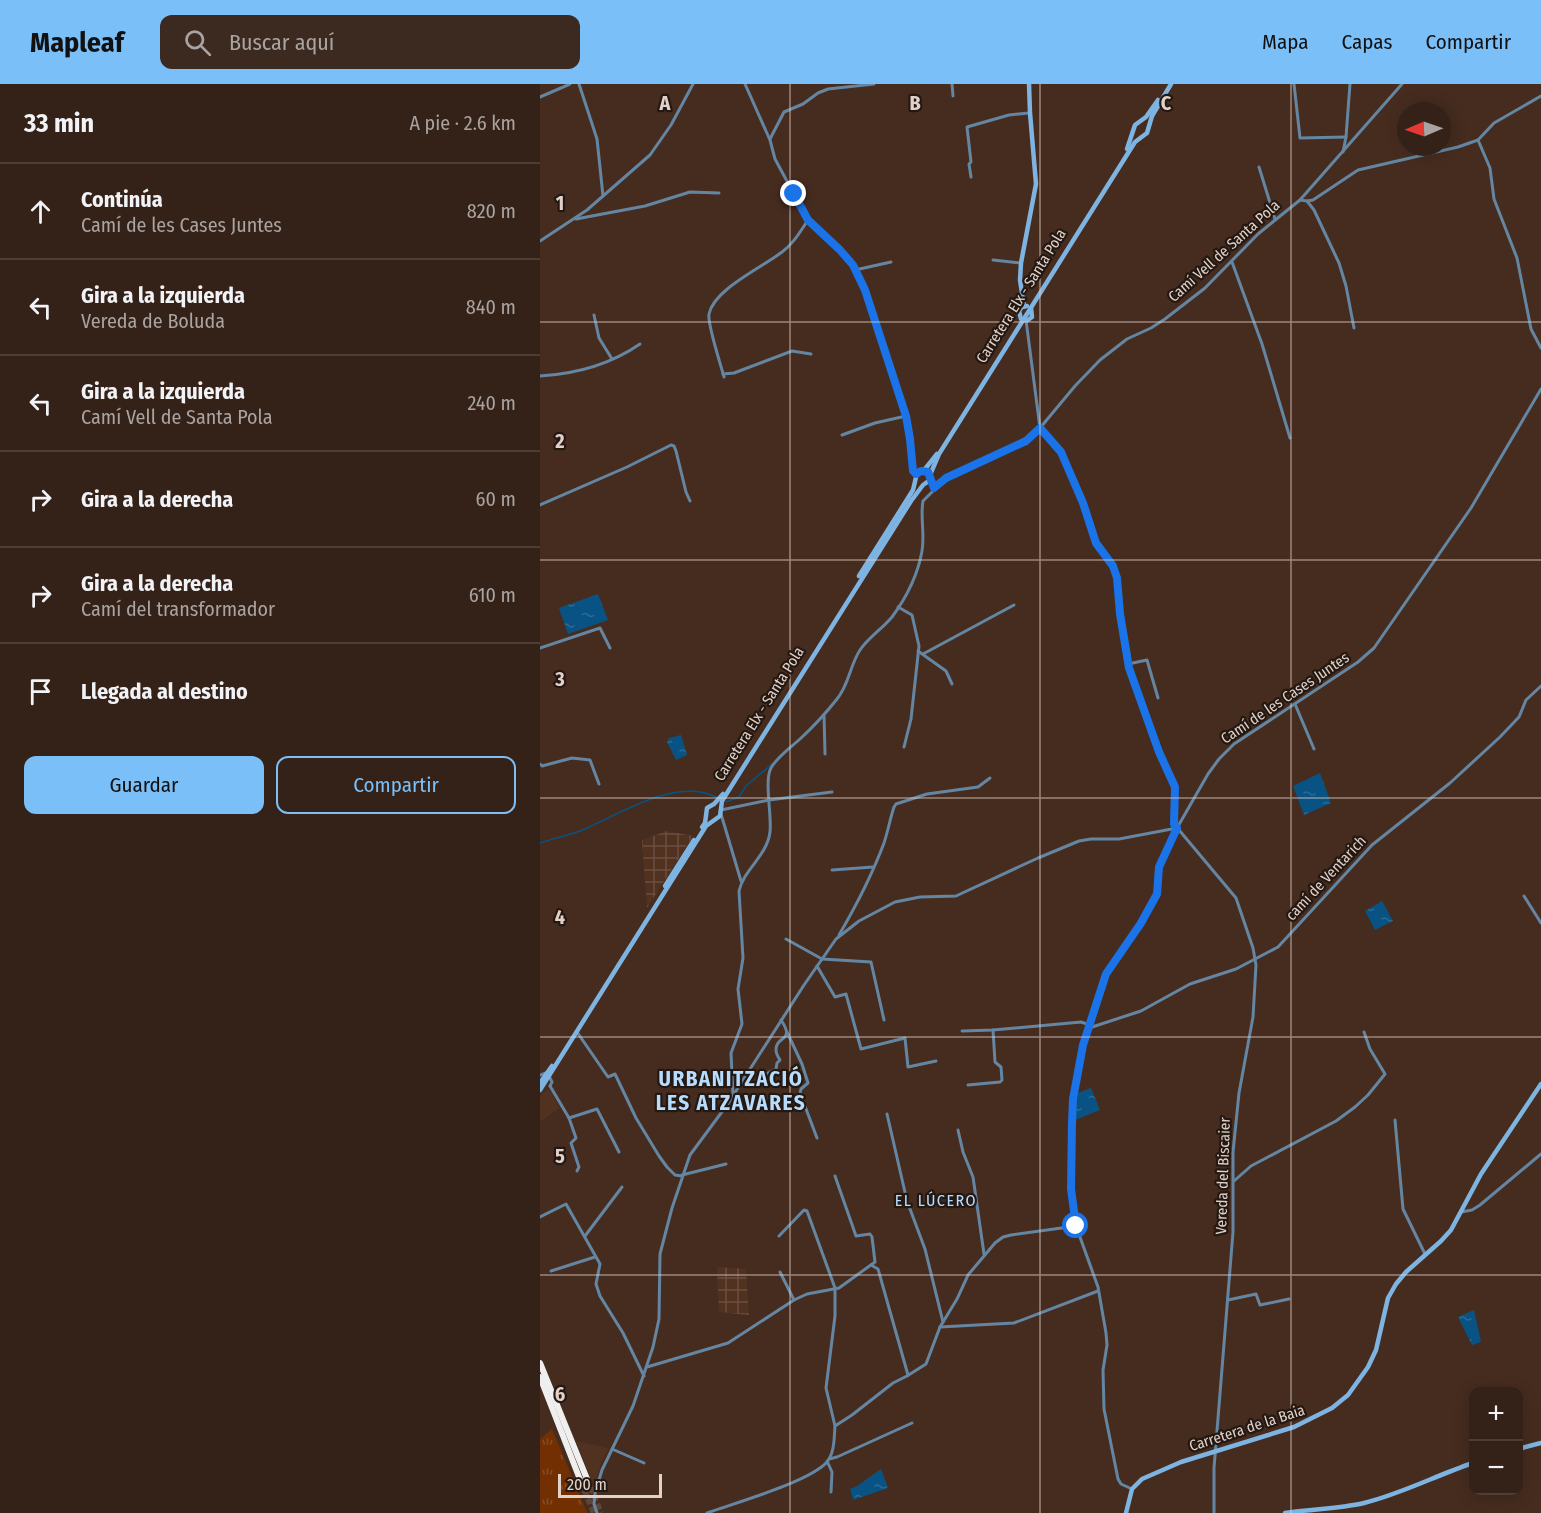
<!DOCTYPE html>
<html lang="es">
<head>
<meta charset="utf-8">
<style>
	body { margin:0; font-family:"Fira Sans Condensed",sans-serif; background:#3c2920; color:#f1f3f6 }
	.controls { position:absolute; right:18px; bottom:18px; display:grid; overflow:hidden; border-radius:12px; box-shadow:0 3px 15px #0003 }
	.controls button { width:54px; height:54px; display:grid; place-items:center; padding:0; border:0; border-bottom:2px solid #4e3e36; background:#342117; color:#f1f3f6; font:30px sans-serif }
	.compass { position:absolute; left:857px; top:18px; width:54px; height:54px; border-radius:50%; background:#342117; box-shadow:0 3px 15px #0003; rotate:268deg }
	.scale { position:absolute; left:18px; bottom:15px; width:104px; box-sizing:border-box; padding-left:6px; border:3px solid #e2d1c8; border-top:0; font-size:16px; line-height:21px; white-space:nowrap; color:#e2d1c8; -webkit-text-stroke:4px #231812; paint-order:stroke }
	.stop { position:absolute; width:18px; height:18px; margin:-14px; border:4px solid #1a73e8; border-radius:50%; background:#fff }
	.stop.end { background:#1a73e8; border-color:#fff; box-shadow:0 2px 6px #0008 }
	.list { margin:0; padding:0; list-style:none }
	h2 { display:flex; justify-content:space-between; align-items:center; height:78px; margin:0; padding:0 24px; font-size:26px }
	h2 small { font-size:20px; font-weight:400; color:#a9a3a1 }
	.list li { display:grid; grid-template-columns:39px 1fr auto; gap:18px; align-items:center; box-sizing:border-box; height:96px; padding:0 24px; border-top:2px solid #4e3e36 }
	.list b { display:block; font-size:22px; white-space:nowrap }
	.list p { margin:0; font-size:20px; white-space:nowrap; color:#a9a3a1 }
	.list em { font-size:20px; font-style:normal; color:#a9a3a1 }
	.actions { display:flex; gap:12px; padding:18px 24px }
	.actions a { flex:1; padding:14px 0; border:2px solid #7abff8; border-radius:12px; text-align:center; font-size:21px; color:#7abff8 }
	.actions .main { background:#7abff8; color:#111 }
	.icon { flex:none; width:33px; height:33px; fill:none; stroke:currentColor; stroke-width:2; stroke-linecap:round; stroke-linejoin:round }
	.map { position:relative; flex:none; width:1001px; height:1429px; overflow:hidden }
	header { display:flex; align-items:center; gap:36px; box-sizing:border-box; height:84px; padding:0 30px; background:#7abff8; color:#111 }
	header strong { font-size:28px }
	nav { display:flex; gap:33px; margin-inline-start:auto; font-size:21px }
	.search { width:420px; height:54px; background:#3c2920; display:flex; align-items:center; gap:15px; box-sizing:border-box; padding:0 21px; border-radius:12px; color:#a9a3a1; font-size:22px }
	main { display:flex }
	aside { flex:1; background:#342117 }
	.map>svg:first-child { display:block }
</style>
</head>
<body>
<header>
<strong>Mapleaf</strong>
<div class="search"><svg class="icon" aria-label="search" viewBox="0 0 24 24"><circle cx="10" cy="10" r="6"/><path d="M15 15l6 6"/></svg>Buscar aquí</div>
<nav><a>Mapa</a><a>Capas</a><a>Compartir</a></nav>
</header>
<main>
<aside>
<h2>33 min<small>A pie · 2.6 km</small></h2>
<ul class="list">
<li><svg class="icon" aria-label="ahead" viewBox="0 0 24 24"><path d="M12 20V5M6 11l6-6 6 6"/></svg><div><b>Continúa</b><p>Camí de les Cases Juntes</p></div><em>820 m</em></li>
<li><svg class="icon" aria-label="left" viewBox="0 0 24 24"><path d="M17 20v-9H6M10 6l-5 5 5 5"/></svg><div><b>Gira a la izquierda</b><p>Vereda de Boluda</p></div><em>840 m</em></li>
<li><svg class="icon" aria-label="left" viewBox="0 0 24 24"><path d="M17 20v-9H6M10 6l-5 5 5 5"/></svg><div><b>Gira a la izquierda</b><p>Camí Vell de Santa Pola</p></div><em>240 m</em></li>
<li><svg class="icon" aria-label="right" viewBox="0 0 24 24"><path d="M7 20v-9h11M14 6l5 5-5 5"/></svg><div><b>Gira a la derecha</b></div><em>60 m</em></li>
<li><svg class="icon" aria-label="right" viewBox="0 0 24 24"><path d="M7 20v-9h11M14 6l5 5-5 5"/></svg><div><b>Gira a la derecha</b><p>Camí del transformador</p></div><em>610 m</em></li>
<li><svg class="icon" aria-label="arrive" viewBox="0 0 24 24"><path d="M6 21V4h12l-3 4 3 4H6"/></svg><div><b>Llegada al destino</b></div></li>
</ul>
<div class="actions"><a class="main">Guardar</a><a>Compartir</a></div>
</aside>
<div class="map">
<svg width="1001" height="1429" viewBox="0 0 1001 1429">
	<defs>
		<pattern id="industrial-grid" width="8" height="8" patternUnits="userSpaceOnUse" patternTransform="scale(1.5)"><rect width="8" height="8" fill="#513120"/><path d="M0 4h8M4 0v8" fill="none" stroke="#6a4e3f"/></pattern>
		<pattern id="grass-tufts" width="24" height="20" patternUnits="userSpaceOnUse" patternTransform="scale(1.5)"><rect width="24" height="20" fill="#723002"/><path d="M3 7l-1-3M5 7V3M7 7l1-3M15 17l-1-3M17 17v-4M19 17l1-3" fill="none" stroke="#864d25"/></pattern>
		<pattern id="water-ripples" width="26" height="14" patternUnits="userSpaceOnUse" patternTransform="scale(1.5)"><rect width="26" height="14" fill="#085383"/><path d="M2 4q2-2 4 0t4 0M15 11q2-2 4 0t4 0" fill="none" stroke="#2c6b93"/></pattern>
	</defs>
	<rect width="100%" height="100%" fill="#462c1f"/>
	<g fill="#513120">
		<polygon points="10,1006 20,1024 0,1038 0,1014 3,1008"/>
		<polygon points="36,1357 69,1364 61,1379 56,1397 53,1399"/>
	</g>
	<g fill="url(#industrial-grid)">
		<polygon points="127,747 153,752 107,824 102,756"/>
		<polygon points="177,1183 206,1185 209,1231 179,1228"/>
	</g>
	<polygon fill="url(#grass-tufts)" points="12,1345 47,1429 0,1429 0,1355"/>
	<g fill="url(#water-ripples)">
		<polygon points="58,510 68,536 28,550 19,524"/>
		<polygon points="141,651 147,671 136,676 127,658 129,654"/>
		<polygon points="780,689 791,719 764,731 753,702"/>
		<polygon points="842,817 853,837 835,846 825,827"/>
		<polygon points="551,1004 560,1026 535,1036 538,1009"/>
		<polygon points="934,1226 941,1258 932,1261 918,1233"/>
		<polygon points="341,1385 348,1404 313,1416 310,1405 317,1402"/>
	</g>
	<g fill="none" stroke-linecap="round" stroke-linejoin="round">
		<g stroke="#085383" stroke-width="1.5">
			<polyline points="186,718 199,713 206,702 232,680"/>
			<path d="M0 759C15 754 30 751 45 745 81 729 137 693 176 713"/>
		</g>
		<g stroke="#5d4538" stroke-width="6" stroke-dasharray="6 3" stroke-linecap="butt">
			<polyline points="47,1395 61,1429"/>
			<polyline points="41,1398 54,1429"/>
		</g>
		<g stroke="#6486a2" stroke-width="3">
			<polyline points="39,0 57,55 63,112"/>
			<polyline points="205,0 230,56 235,75 268,136 300,166 313,181 325,206 366,332 370,355 373,387 376,390"/>
			<polyline points="412,0 413,12"/>
			<polyline points="754,0 760,54 806,53"/>
			<polyline points="0,13 30,0"/>
			<polyline points="230,55 244,28 263,20 278,9 288,5 334,0"/>
			<polyline points="938,56 950,84 954,115 977,174 991,245 1001,264"/>
			<polyline points="803,68 806,53 810,0"/>
			<polyline points="719,83 735,135"/>
			<polyline points="431,93 429,80 431,78 427,43 469,31 489,29"/>
			<polyline points="760,116 767,117 773,116 818,86 918,63 938,56 954,39 1001,12"/>
			<polyline points="767,117 774,126 799,179 806,202 814,244"/>
			<polyline points="36,135 105,122 150,108 179,109"/>
			<polyline points="0,157 47,126 110,71 131,41 153,0"/>
			<polyline points="453,176 481,179"/>
			<polyline points="692,178 722,260 750,354"/>
			<polyline points="315,186 351,178"/>
			<polyline points="54,231 59,254 72,275"/>
			<polyline points="486,236 500,344 521,368 543,419 556,459 573,482 577,494 580,530 589,584 619,668 635,703 634,740 696,814 713,864 716,881 713,933 699,1009 693,1068 693,1148 674,1384 674,1429"/>
			<polyline points="183,290 194,289 252,267 271,270"/>
			<path d="M0 292C35 290 71 280 100 260"/>
			<path d="M184 293C181 281 167 240 169 230 174 205 223 183 242 168 253 160 260 148 268 136"/>
			<polyline points="302,351 335,339 366,332"/>
			<polyline points="0,421 87,383 131,361 134,362 136,367 146,408 150,417"/>
			<polyline points="358,523 372,531 379,562 371,635 364,663"/>
			<polyline points="0,564 60,544 70,564"/>
			<polyline points="378,567 406,587 412,600"/>
			<polyline points="383,570 474,521"/>
			<polyline points="588,580 607,576 618,614"/>
			<polyline points="755,620 774,665"/>
			<polyline points="284,631 285,670"/>
			<polyline points="0,680 2,682 32,674 50,676 59,700"/>
			<polyline points="181,726 229,716 292,708"/>
			<polyline points="181,730 201,797"/>
			<polyline points="292,786 333,783"/>
			<polyline points="984,812 1001,839"/>
			<path d="M299 851C316 822 332 791 344 759 348 747 350 735 354 723L356 720 387 710 438 703 450 694"/>
			<polyline points="246,855 282,875 331,878 344,936"/>
			<polyline points="277,882 295,913 306,910 321,965 365,954 368,983 396,977"/>
			<polyline points="549,944 601,927 650,900 696,885 738,863 832,761 910,699 960,653 979,633 986,616 1001,602"/>
			<polyline points="422,947 453,946 541,938 550,941"/>
			<polyline points="37,948 68,993 75,990 76,992 96,1034 119,1072 127,1083 135,1091 142,1092"/>
			<polyline points="247,948 262,980 268,999 261,1005 260,1009 277,1054"/>
			<path d="M226 990 236 985 237 979 240 976C238 973 236 970 236 966 236 951 256 958 241 936"/>
			<polyline points="0,991 6,989"/>
			<polyline points="9,992 12,998 10,1002"/>
			<polyline points="428,1001 460,998 462,996 461,983 455,978 453,946"/>
			<polyline points="10,1002 29,1034 36,1054 31,1059 39,1083 37,1087"/>
			<path d="M193 1011 191 969 202 940 198 905 203 874 199 807C204 785 227 772 230 748 232 732 224 696 231 684 237 673 250 664 260 655 273 643 286 629 297 615 309 601 310 581 320 566 329 553 342 545 352 533 366 514 378 490 382 467 385 450 380 433 383 417L406 394 486 357 500 344 535 302 560 276 587 255 611 244 625 235 665 204 718 150 760 116 862 0"/>
			<polyline points="347,1030 367,1117 385,1165 403,1238"/>
			<polyline points="29,1034 57,1025 79,1068"/>
			<polyline points="855,1036 863,1125 885,1170"/>
			<polyline points="418,1046 423,1068 433,1093 444,1170"/>
			<polyline points="142,1091 186,1080"/>
			<polyline points="694,1097 711,1082 796,1037 815,1023 828,1011 845,990 830,965 824,948"/>
			<polyline points="921,1128 932,1126 940,1121 1001,1070"/>
			<polyline points="0,1133 26,1120 60,1180 56,1200 60,1212 83,1249 104,1292"/>
			<polyline points="45,1152 82,1103"/>
			<polyline points="239,1152 264,1126 267,1127 295,1204 295,1232 286,1304 295,1342"/>
			<polyline points="331,1181 338,1185 368,1291"/>
			<polyline points="11,1187 55,1173"/>
			<polyline points="240,1188 254,1216"/>
			<polyline points="688,1216 716,1210 720,1221 749,1215"/>
			<polyline points="400,1243 474,1239 558,1207"/>
			<polyline points="107,1283 188,1259 254,1216 267,1210 299,1204 335,1178 332,1153 330,1150 316,1152 295,1092"/>
			<polyline points="72,1365 104,1379"/>
			<polyline points="289,1375 297,1373 372,1339"/>
			<polyline points="287,1377 292,1388 291,1408"/>
			<polyline points="592,1405 581,1400 578,1395 564,1325 563,1286 567,1261 566,1249 558,1203 536,1142 531,1105 532,1039 538,981 562,901 566,890 601,839 617,810 619,783 637,744 668,690 679,675 694,660 818,578 834,564 931,424 1001,305"/>
			<polyline points="57,1429 54,1420 55,1409 62,1386 93,1322 113,1263 119,1235 120,1170 132,1124 150,1071 187,1021 264,901 296,855 319,837 355,818 380,813 416,812 498,774 539,757 551,755 579,755 637,744"/>
			<path d="M167 1429C195 1419 269 1398 287 1378 295 1368 294 1353 295 1342L312 1331 353 1299 367 1292 386 1280 400 1243 417 1215 428 1191 455 1159 463 1153 471 1151 536 1142"/>
		</g>
		<g stroke="#7eb4e2" stroke-width="4.5">
			<polyline points="587,65 595,41 606,33 618,16"/>
			<polyline points="484,222 480,196 481,179 496,100 490,29 489,0"/>
			<polyline points="481,235 479,227 482,223 487,222"/>
			<polyline points="483,236 488,236 492,233 491,224"/>
			<polyline points="319,492 373,406 377,389 385,385 397,370"/>
			<polyline points="162,743 165,739 167,724 174,720 183,710"/>
			<polyline points="125,802 154,756"/>
			<polyline points="0,999 12,982"/>
			<polyline points="0,1006 166,742 180,732 182,717 371,417 383,401 390,396 390,391 399,370 595,58 607,49 612,32 631,0"/>
			<polyline points="978,1365 1001,1359"/>
			<polyline points="586,1429 592,1405 602,1395 641,1378 754,1343 792,1324 808,1311 828,1283 836,1266 848,1214 856,1200 866,1188 901,1157 911,1146 941,1090 1001,1000"/>
			<path d="M745 1429C771 1425 798 1425 824 1419 861 1410 897 1391 933 1379"/>
		</g>
		<g stroke="#efefef" stroke-width="6">
			<polyline points="0,1279 47,1395"/>
			<polyline points="0,1293 41,1398"/>
		</g>
	</g>
	<g fill="none" stroke-linecap="round" stroke-linejoin="round">
		<polyline stroke="#1a73e8" stroke-width="8" points="254,110 268,136 300,166 313,181 325,206 366,332 370,355 373,387 376,390 381,387 388,388 394,404 406,394 486,357 500,344 521,368 543,419 556,459 573,482 577,494 580,530 589,584 619,668 635,703 634,740 637,744 619,783 617,810 601,839 566,890 543,961 533,1015 532,1039 531,1105 536,1142"/>
	</g>
	<path fill="none" stroke="#e2d1c8" stroke-width="1.5" stroke-opacity="0.55" d="M250 0V1429M500 0V1429M751 0V1429M0 238H1001M0 476H1001M0 714H1001M0 953H1001M0 1191H1001"/>
	<g text-anchor="middle" dominant-baseline="central" stroke-width="4.5" stroke-linejoin="round" paint-order="stroke">
		<g font-size="15" fill="#e2d1c8" stroke="#231812">
			<text transform="translate(684 167) rotate(-42)">Camí Vell de Santa Pola</text>
			<text transform="translate(481 212) rotate(-58)">Carretera Elx - Santa Pola</text>
			<text transform="translate(745 614) rotate(-34)">Camí de les Cases Juntes</text>
			<text transform="translate(219 630) rotate(-58)">Carretera Elx - Santa Pola</text>
			<text transform="translate(786 794) rotate(-47)">camí de Ventarich</text>
			<text transform="translate(683 1092) rotate(-88)">Vereda del Biscaier</text>
			<text transform="translate(707 1344) rotate(-18)">Carretera de la Baia</text>
		</g>
		<g font-size="16" letter-spacing="1.5" fill="#b7dcfd" stroke="#231812">
			<text x="396" y="1116">EL LÚCERO</text>
		</g>
		<g font-size="21" font-weight="bold" letter-spacing="1.5" fill="#b7dcfd" stroke="#231812">
			<text x="191" y="995">URBANITZACIÓ<tspan x="191" dy="24">LES ATZAVARES</tspan></text>
		</g>
	</g>
	<g font-size="20" text-anchor="middle" font-weight="bold" fill="#e2d1c8" stroke="#231812" stroke-width="4.5" stroke-linejoin="round" paint-order="stroke">
		<text x="125" y="26">A</text>
		<text x="375" y="26">B</text>
		<text x="626" y="26">C</text>
		<text x="20" y="126">1</text>
		<text x="20" y="364">2</text>
		<text x="20" y="602">3</text>
		<text x="20" y="840">4</text>
		<text x="20" y="1079">5</text>
		<text x="20" y="1317">6</text>
	</g>
</svg>
<div class="controls">
<button>+</button>
<button>−</button>
</div>
<svg class="compass" viewBox="-18 -18 36 36"><path d="M0-13l5 13h-10z" fill="#e53935"/><path d="M0 13l5-13h-10z" fill="#a9a3a1"/></svg>
<div class="scale">200 m</div>
<div class="stop" style="left:536px;top:1142px"></div>
<div class="stop end" style="left:254px;top:110px"></div>
</div>
</main>
</body>
</html>
